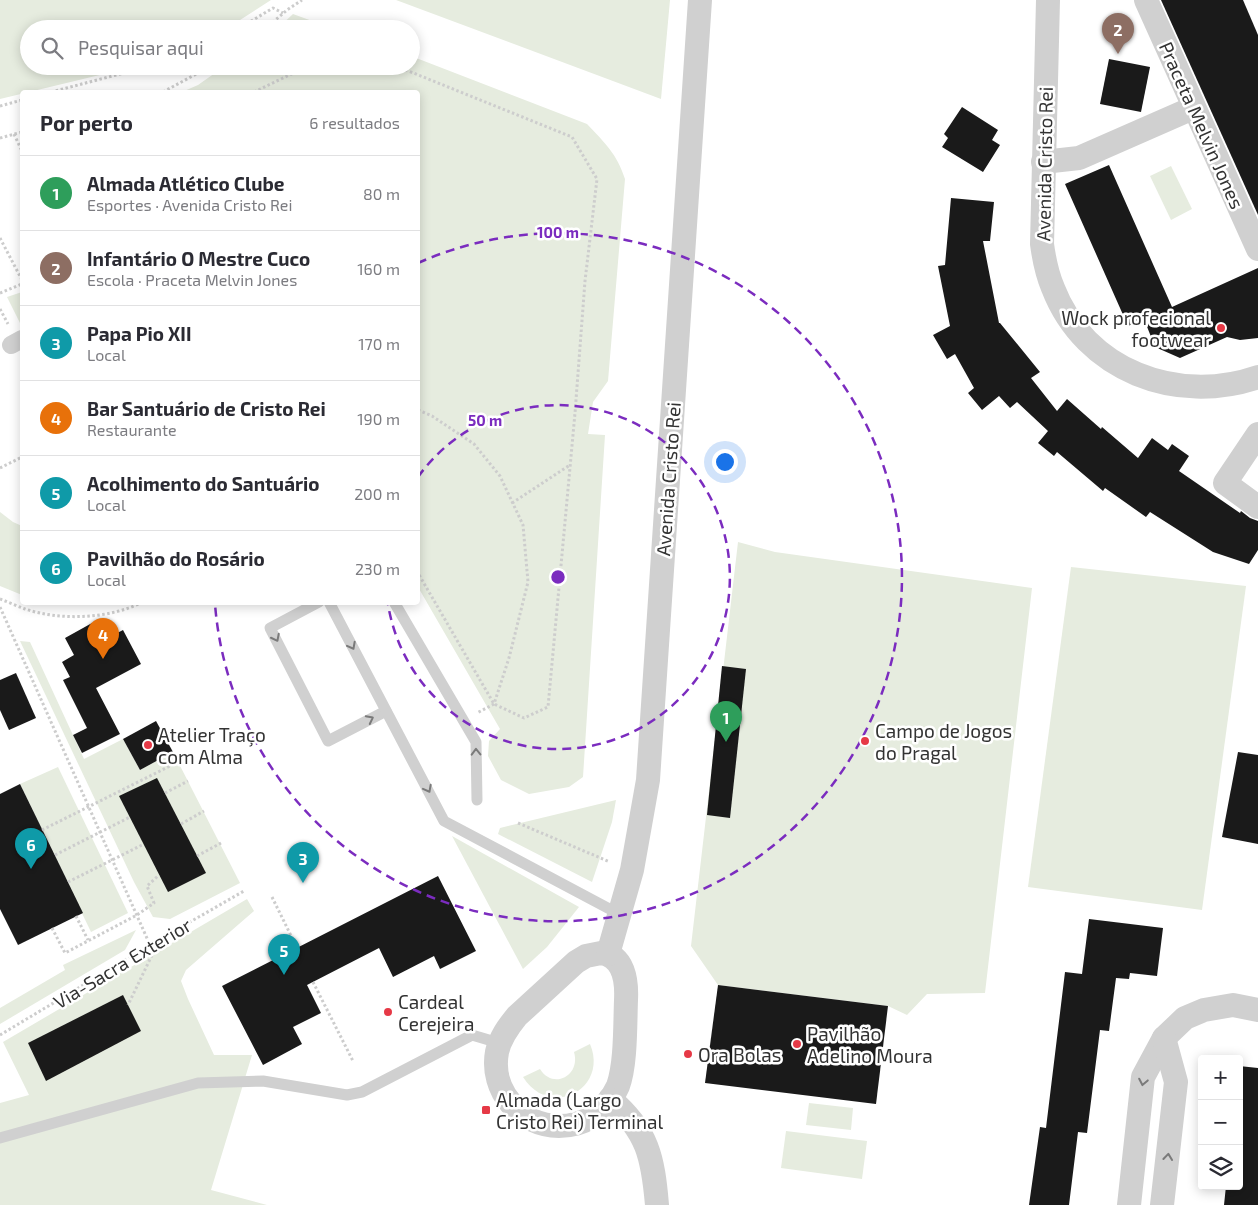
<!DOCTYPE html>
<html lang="pt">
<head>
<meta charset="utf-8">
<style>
	body { margin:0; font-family:"Exo 2",sans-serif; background:#f2f2f3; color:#2b2b33 }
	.controls { position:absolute; right:15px; bottom:15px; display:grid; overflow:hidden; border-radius:5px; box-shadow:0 2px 12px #0003 }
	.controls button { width:45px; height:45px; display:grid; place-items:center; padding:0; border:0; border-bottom:1px solid #e1e1e2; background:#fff; color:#2b2b33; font:25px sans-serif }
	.you { position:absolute; left:724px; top:461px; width:18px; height:18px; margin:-12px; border:4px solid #fff; border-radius:50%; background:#1a73e8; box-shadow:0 0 0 8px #1a73e833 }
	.badge { display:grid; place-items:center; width:32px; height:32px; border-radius:50%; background:#0b8043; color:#fff; font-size:16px; font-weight:700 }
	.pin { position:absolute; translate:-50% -41px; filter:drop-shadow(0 1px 2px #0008) }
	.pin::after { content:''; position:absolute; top:26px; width:18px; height:15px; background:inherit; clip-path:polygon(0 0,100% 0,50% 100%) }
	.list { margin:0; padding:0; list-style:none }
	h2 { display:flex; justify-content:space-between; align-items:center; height:65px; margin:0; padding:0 20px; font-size:21px }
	h2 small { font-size:16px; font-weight:400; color:#7c7c81 }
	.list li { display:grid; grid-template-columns:32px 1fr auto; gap:15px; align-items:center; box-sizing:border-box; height:75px; padding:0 20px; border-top:1px solid #e1e1e2 }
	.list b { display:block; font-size:19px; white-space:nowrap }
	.list p { margin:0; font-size:16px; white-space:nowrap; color:#7c7c81 }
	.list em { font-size:16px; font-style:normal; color:#7c7c81 }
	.icon { flex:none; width:28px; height:28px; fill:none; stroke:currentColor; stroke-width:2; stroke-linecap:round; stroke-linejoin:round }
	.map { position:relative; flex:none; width:1258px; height:1205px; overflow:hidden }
	.search { position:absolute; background:#fff; box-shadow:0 2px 12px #0003; left:20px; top:20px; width:400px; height:55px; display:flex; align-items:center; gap:12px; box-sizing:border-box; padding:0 18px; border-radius:28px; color:#7c7c81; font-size:19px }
	.panel { position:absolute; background:#fff; box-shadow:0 2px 12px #0003; left:20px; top:90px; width:400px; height:515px; border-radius:5px }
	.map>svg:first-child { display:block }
</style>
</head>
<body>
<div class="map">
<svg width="1258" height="1205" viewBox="0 0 1258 1205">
	<rect width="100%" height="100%" fill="#fff"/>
	<g fill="#e6ecdf">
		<polygon points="0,0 271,0 226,29 29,29 29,66 137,66 0,99"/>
		<polygon points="396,0 670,0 661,99"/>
		<polygon points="293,14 334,29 277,29"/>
		<path d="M411 56 587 124C605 143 617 154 625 179L608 381 593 402 588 434 605 435 583 777 569 787 529 794 501 780 488 756 489 741 500 729 418 587V92H182L198 85 225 66H411Z"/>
		<polygon points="1171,166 1192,209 1171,220 1150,176"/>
		<polygon points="22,292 22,327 7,297"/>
		<polygon points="0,512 13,522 22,526 22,595 0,586"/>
		<polygon points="738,542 775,552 1032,588 985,993 927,994 907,1015 888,1006 718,985 691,946"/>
		<polygon points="1071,567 1246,586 1202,910 1028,887"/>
		<polygon points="20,641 30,642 84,759 123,739 140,770 173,752 240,883 170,919 153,917 134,882"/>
		<polygon points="58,767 128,913 91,932 20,784"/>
		<polygon points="616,800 612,822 592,882 498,834 500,828"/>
		<polygon points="452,836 579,907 547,947 523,969"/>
		<polygon points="247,899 254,911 186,970 181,981 188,999 214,1055 252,1055 211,1190 267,1205 0,1205 0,1103 29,1095 3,1042"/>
		<polygon points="136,930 125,950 0,1024 0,1008 65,970 63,965"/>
		<path d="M590 1044C609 1089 550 1120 523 1077L540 1069C553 1090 581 1076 574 1052Z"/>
		<polygon points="809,1103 853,1108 851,1130 806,1125"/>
		<polygon points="786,1131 867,1141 862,1179 781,1168"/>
	</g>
	<g fill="#1a1a1a">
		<polygon points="1161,0 1243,0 1258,35 1258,215"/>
		<polygon points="1109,59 1150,67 1141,112 1100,104"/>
		<polygon points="962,107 998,130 992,140 1000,145 983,172 942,147 948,138 944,134"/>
		<polygon points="1109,165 1172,307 1258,268 1258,338 1240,340 1227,337 1180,358 1155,347 1144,319 1128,326 1065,184"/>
		<polygon points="951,198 994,202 990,241 983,241 999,323 1000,323 1040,372 1031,378 1057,411 1067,399 1101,429 1102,427 1138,458 1152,438 1168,450 1172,444 1189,456 1179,471 1240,513 1241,511 1250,518 1258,521 1258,550 1249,564 1213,552 1150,512 1146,517 1105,488 1103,491 1057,452 1054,456 1038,443 1048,431 1017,402 1010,408 999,396 982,410 968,393 974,388 955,354 947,359 933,335 950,326 938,266 945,265"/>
		<polygon points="92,623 102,641 123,630 141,664 96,688 120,734 82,753 73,735 87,728 63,680 70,677 62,662 74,655 65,638"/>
		<polygon points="722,666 746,669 730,818 707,815"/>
		<polygon points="16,673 36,718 9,730 0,710 0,680"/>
		<polygon points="156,721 173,752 140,770 123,739"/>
		<polygon points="1238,752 1258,755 1258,844 1222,837"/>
		<polygon points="157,778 206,873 168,892 119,796"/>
		<polygon points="20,784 83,913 18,945 0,909 0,794"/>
		<polygon points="438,876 476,951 440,969 434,956 393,977 379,948 307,985 321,1013 293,1027 302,1044 263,1065 222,986"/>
		<polygon points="1089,919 1163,928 1157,976 1130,973 1129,979 1116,978 1109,1031 1100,1030 1087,1133 1078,1132 1069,1205 1029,1205 1040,1127 1046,1128 1065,972 1082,974"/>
		<polygon points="718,985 888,1006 876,1104 705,1083"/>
		<polygon points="123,995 141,1031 46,1081 28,1043"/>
		<polygon points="1239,1066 1258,1068 1258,1205 1224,1205 1226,1186 1239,1186"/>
	</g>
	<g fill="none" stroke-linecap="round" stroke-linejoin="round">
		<g stroke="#cdcdcd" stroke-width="3" stroke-dasharray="2.5 2.5" stroke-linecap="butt">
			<polyline points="238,29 273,8 283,13"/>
			<polyline points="265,29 287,10 302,0"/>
			<polyline points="396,66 572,137 597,179 585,281 575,413 548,707 524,718 494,704 418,573"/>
			<polyline points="51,92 151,66"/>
			<polyline points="163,92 211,66"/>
			<polyline points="254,92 308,66"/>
			<polyline points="0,106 22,100"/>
			<polyline points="14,134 22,151"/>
			<polyline points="0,138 22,132"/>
			<polyline points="0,238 22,280"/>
			<polyline points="0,293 22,284"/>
			<polyline points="0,309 8,324"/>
			<polyline points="418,410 432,416 474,444 500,476 523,525 528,582 509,658 494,704 477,713"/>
			<polyline points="0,468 22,457"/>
			<polyline points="512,503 570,465"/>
			<path d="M0 599C8 602 17 606 25 609 61 621 109 619 143 602"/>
			<polyline points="0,607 150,945 152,955 128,1005"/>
			<polyline points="165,793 188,781"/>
			<polyline points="518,823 610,862"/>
			<polyline points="181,824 204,811"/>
			<polyline points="42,830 178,762"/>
			<polyline points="55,855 130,817"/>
			<polyline points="197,856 221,843"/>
			<polyline points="68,882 144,844"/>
			<polyline points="272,897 297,948"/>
			<polyline points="76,916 88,940"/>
			<polyline points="52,928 65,953 137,915 154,903 147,886 159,875"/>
			<polyline points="313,982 353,1061"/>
			<polyline points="0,1035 150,945 244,891"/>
		</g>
		<g stroke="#d0d0d0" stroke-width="11">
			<polyline points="319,602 270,628 328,741 386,711"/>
			<polyline points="329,602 444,821 619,914"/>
			<polyline points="394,602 476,742 477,800"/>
			<polyline points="0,1138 198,1083 263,1081 347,1095 362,1092 472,1035 499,1043"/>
		</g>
		<polyline stroke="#d0d0d0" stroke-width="18" points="11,345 22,339"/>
		<g stroke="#d0d0d0" stroke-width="24">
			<path d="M1048 0 1042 244C1044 259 1047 274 1053 288 1085 371 1177 405 1258 377"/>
			<polyline points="1146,0 1258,249"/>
			<polyline points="1043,162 1079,158 1193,108"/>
			<polyline points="1258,434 1225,483 1258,507"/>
			<path d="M601 953C624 956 627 980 626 1000 625 1025 626 1064 618 1086 612 1099 603 1110 591 1117 581 1124 570 1126 559 1126 520 1126 490 1090 497 1052 500 1038 508 1027 517 1016L576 962 586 956Z"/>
			<polyline points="608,954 632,870 648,780 700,0"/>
			<path d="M610 1099C648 1131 653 1158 657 1205"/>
			<polyline points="1129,1205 1143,1077 1164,1038 1185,1018 1204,1010 1233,1005 1258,1010"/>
			<polyline points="1162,1205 1176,1082 1164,1038"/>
		</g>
	</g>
	<defs><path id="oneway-chevron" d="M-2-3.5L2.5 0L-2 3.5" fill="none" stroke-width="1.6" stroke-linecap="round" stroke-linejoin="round" transform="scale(1.25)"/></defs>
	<g stroke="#7a7a7a">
		<use href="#oneway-chevron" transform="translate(276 638) rotate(63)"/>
		<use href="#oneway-chevron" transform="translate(352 646) rotate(62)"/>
		<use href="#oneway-chevron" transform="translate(370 719) rotate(-27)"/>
		<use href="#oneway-chevron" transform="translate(476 752) rotate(-91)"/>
		<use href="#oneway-chevron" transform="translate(428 789) rotate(62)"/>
		<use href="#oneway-chevron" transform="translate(1143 1082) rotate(101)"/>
		<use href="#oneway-chevron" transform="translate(1168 1157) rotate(-84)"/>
	</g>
	<g fill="none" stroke="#7b2cbf" stroke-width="2.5" stroke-dasharray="9 6">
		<path d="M418 477A172 172 0 1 1 388 604"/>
		<path d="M418 263A344 344 0 1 1 215 604"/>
	</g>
	<g fill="#e63946" stroke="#fff" stroke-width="2">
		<circle cx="1221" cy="328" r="5"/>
		<circle cx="865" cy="741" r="5"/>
		<circle cx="148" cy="745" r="5"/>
		<circle cx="388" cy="1012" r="5"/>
		<circle cx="797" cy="1044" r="5"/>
		<circle cx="688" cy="1054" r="5"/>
		<rect x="481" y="1105" width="10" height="10" rx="2.5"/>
	</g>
	<g text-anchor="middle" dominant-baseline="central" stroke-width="5" stroke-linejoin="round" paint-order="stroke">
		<g font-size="19" fill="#333" stroke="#fff">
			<text transform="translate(1202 125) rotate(66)">Praceta Melvin Jones</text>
			<text transform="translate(1044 164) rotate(-89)">Avenida Cristo Rei</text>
			<text transform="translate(668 479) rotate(-86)">Avenida Cristo Rei</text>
			<text transform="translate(122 963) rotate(-31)">Via-Sacra Exterior</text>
		</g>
		<g font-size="19" fill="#333" stroke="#fff" text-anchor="start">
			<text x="1211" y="317" text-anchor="end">Wock profecional<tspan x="1211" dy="22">footwear</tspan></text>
			<text x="875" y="730">Campo de Jogos<tspan x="875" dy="22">do Pragal</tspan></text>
			<text x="158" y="734">Atelier Traço<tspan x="158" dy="22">com Alma</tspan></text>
			<text x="398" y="1001">Cardeal<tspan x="398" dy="22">Cerejeira</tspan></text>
			<text x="807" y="1033">Pavilhão<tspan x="807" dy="22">Adelino Moura</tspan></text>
			<text x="698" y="1054">Ora Bolas</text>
			<text x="496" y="1099">Almada (Largo<tspan x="496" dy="22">Cristo Rei) Terminal</tspan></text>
		</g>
	</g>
	<circle cx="558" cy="577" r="8" fill="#7b2cbf" stroke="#fff" stroke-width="2.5"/>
	<g font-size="15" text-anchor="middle" font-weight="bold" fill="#7b2cbf" stroke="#fff" stroke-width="5" stroke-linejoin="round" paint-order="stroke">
		<text x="558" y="238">100 m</text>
		<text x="485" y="426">50 m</text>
	</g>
</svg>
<div class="controls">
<button>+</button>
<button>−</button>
<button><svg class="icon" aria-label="layers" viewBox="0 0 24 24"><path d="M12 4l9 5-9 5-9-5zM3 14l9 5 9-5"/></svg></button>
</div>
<div class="you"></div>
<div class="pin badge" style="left:726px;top:742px;background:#2e9e5b">1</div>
<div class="pin badge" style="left:1118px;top:54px;background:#8d6e63">2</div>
<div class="pin badge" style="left:303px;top:883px;background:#0f9aa8">3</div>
<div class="pin badge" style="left:103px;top:659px;background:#e8710a">4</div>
<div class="pin badge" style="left:284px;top:975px;background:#0f9aa8">5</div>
<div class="pin badge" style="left:31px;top:869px;background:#0f9aa8">6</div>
<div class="search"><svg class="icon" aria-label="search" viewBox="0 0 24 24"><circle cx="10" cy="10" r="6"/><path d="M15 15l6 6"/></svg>Pesquisar aqui</div>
<section class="panel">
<h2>Por perto<small>6 resultados</small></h2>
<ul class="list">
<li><span class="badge" style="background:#2e9e5b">1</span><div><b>Almada Atlético Clube</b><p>Esportes · Avenida Cristo Rei</p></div><em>80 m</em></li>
<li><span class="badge" style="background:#8d6e63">2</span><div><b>Infantário O Mestre Cuco</b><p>Escola · Praceta Melvin Jones</p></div><em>160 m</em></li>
<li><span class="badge" style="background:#0f9aa8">3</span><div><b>Papa Pio XII</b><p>Local</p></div><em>170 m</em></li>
<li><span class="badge" style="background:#e8710a">4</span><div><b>Bar Santuário de Cristo Rei</b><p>Restaurante</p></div><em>190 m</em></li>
<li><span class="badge" style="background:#0f9aa8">5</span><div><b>Acolhimento do Santuário</b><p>Local</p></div><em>200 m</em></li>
<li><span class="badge" style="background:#0f9aa8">6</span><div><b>Pavilhão do Rosário</b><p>Local</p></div><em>230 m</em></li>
</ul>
</section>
</div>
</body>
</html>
